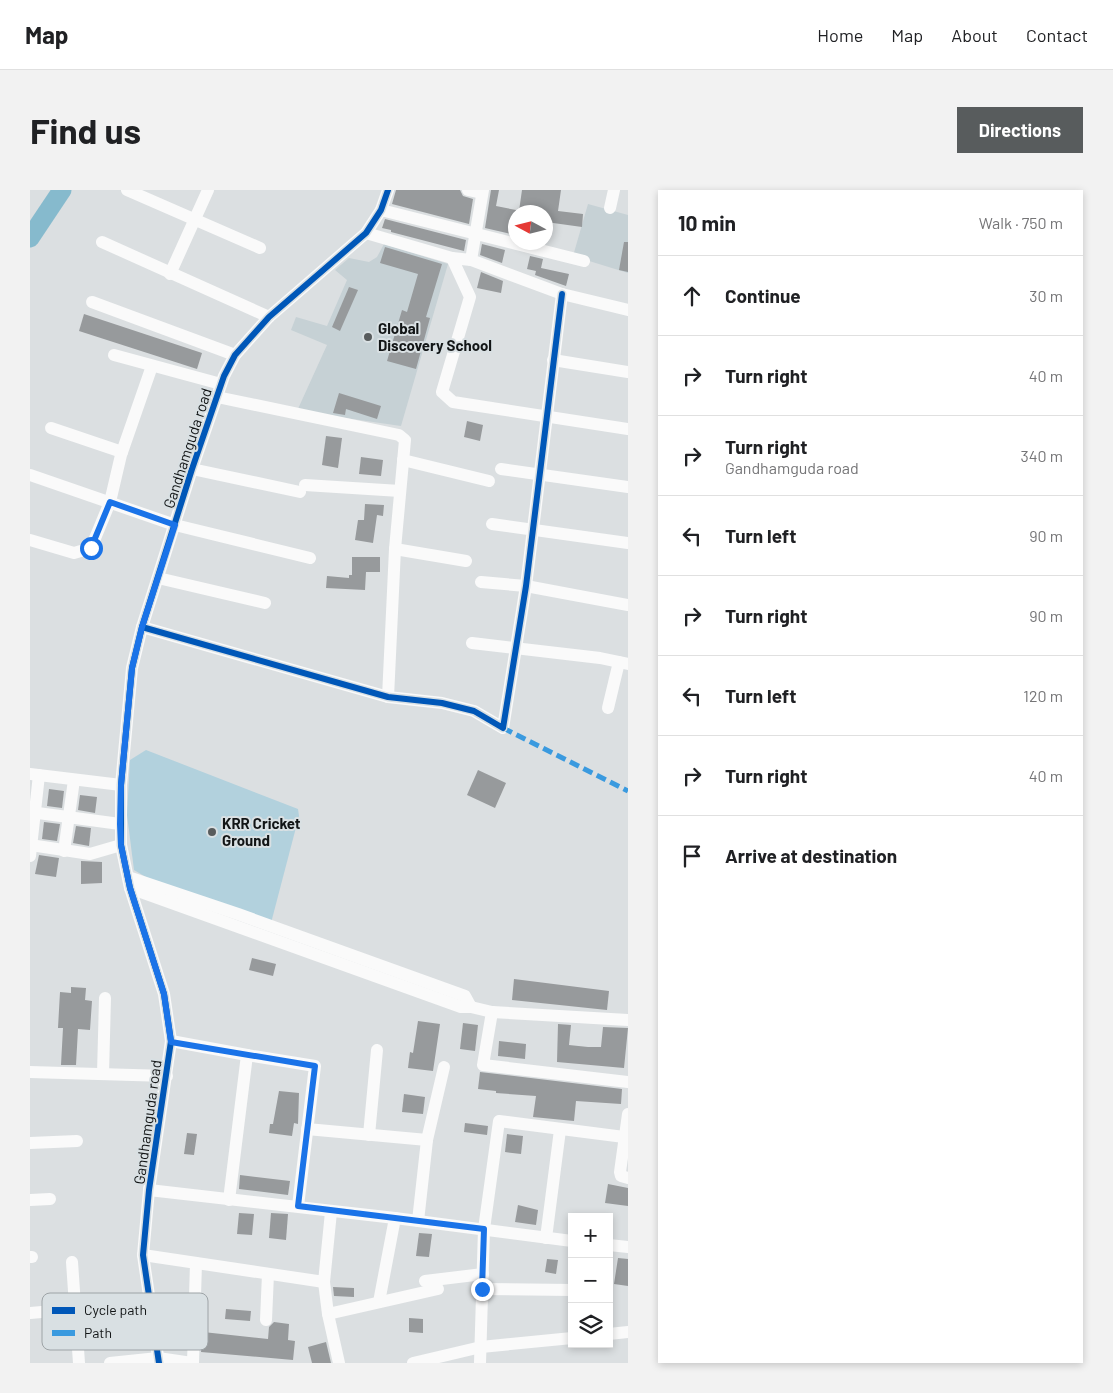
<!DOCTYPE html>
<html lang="en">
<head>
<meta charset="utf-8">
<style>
	body { margin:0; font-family:Barlow,sans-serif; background:#f2f2f2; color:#202124 }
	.controls { position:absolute; right:15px; bottom:15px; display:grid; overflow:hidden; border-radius:0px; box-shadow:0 2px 8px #0003 }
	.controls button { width:45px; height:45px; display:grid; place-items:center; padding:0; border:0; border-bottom:1px solid #e0e0e0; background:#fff; color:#202124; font:25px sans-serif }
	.compass { position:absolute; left:478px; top:15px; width:45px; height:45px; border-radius:50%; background:#fff; box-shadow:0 2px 8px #0003; rotate:277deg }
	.stop { position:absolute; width:15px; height:15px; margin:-11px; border:4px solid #1a73e8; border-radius:50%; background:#fff }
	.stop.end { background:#1a73e8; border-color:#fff; box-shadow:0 1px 5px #0008 }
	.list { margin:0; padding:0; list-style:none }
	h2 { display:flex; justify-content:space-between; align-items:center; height:65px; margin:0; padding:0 20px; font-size:21px }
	h2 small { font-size:16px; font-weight:400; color:#757577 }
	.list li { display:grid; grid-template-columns:32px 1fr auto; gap:15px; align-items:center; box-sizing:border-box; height:80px; padding:0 20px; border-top:1px solid #e0e0e0 }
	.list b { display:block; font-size:19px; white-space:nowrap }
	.list p { margin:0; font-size:16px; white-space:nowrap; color:#757577 }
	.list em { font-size:16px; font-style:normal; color:#757577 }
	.icon { flex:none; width:28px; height:28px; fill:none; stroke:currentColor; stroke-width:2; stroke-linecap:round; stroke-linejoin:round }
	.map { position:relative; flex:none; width:598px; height:1173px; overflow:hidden; border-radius:0px }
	header { display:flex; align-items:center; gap:30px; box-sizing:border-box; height:70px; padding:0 25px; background:#fff; border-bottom:1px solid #e0e0e0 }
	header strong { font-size:24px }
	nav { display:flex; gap:28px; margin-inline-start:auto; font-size:18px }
	.intro { display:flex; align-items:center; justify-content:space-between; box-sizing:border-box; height:120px; padding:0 30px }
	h1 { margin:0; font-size:35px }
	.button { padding:12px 22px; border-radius:0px; background:#585c5d; color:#fff; font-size:18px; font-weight:700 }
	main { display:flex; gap:30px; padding:0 30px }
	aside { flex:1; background:#fff; border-radius:0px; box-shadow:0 2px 8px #0003 }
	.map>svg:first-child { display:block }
</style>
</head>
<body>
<header>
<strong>Map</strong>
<nav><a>Home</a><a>Map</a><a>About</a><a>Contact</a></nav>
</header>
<div class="intro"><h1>Find us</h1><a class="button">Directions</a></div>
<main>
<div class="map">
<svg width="598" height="1173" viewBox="0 0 598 1173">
	<rect width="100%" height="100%" fill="#dbdfe1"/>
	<g fill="#c6d1d5">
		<polygon points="558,14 598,25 598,83 543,66"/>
		<polygon points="354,54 418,74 371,236 267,221 297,155 261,140 266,127 297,136 317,90 305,80 319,68 339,72 347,67"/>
	</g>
	<polygon fill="#b2d1dd" points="116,560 268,619 269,626 241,733 126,693 104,680 97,625 100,570"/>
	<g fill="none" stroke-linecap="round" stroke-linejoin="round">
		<polyline stroke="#86bacd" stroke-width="19" points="0,48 32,0"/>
	</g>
	<g fill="#979a9c">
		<polygon points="366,0 430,0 433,6 443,9 439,34 362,14"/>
		<polygon points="461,0 469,0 466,16 486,20 486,37 482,37 481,44 455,38"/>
		<polygon points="492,0 531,0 528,21 553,24 552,37 516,32 516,22 489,21"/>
		<polygon points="355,29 436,50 434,61 361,42 361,40 352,38"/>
		<polygon points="594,52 598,52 598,82 589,80"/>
		<polygon points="452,54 475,60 472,73 450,65"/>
		<polygon points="355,57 412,74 396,127 400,128 386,179 357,171 372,120 377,122 388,84 350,73"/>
		<polygon points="500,66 513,69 511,78 539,84 536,96 505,85 506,81 497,79"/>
		<polygon points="451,82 473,91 471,103 447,98"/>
		<polygon points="319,97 328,100 310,141 302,137"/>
		<polygon points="54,124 172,163 167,179 49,141"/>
		<polygon points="309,203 351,216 347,229 316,219 315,225 303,223"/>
		<polygon points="437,231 453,235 450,251 434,247"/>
		<polygon points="296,246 312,248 308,278 292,275"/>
		<polygon points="331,267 353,270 351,286 329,284"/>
		<polygon points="335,314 354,315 353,326 347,325 343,353 325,350 328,330 334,330"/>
		<polygon points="322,367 350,367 350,382 336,382 335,400 296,398 297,386 319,388 319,385 322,385"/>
		<polygon points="448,580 476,593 465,618 437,605"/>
		<polygon points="19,599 34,601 32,618 17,616"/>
		<polygon points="50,605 67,607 65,623 48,620"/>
		<polygon points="14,632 30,634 27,651 12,649"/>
		<polygon points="46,636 61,638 59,656 43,653"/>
		<polygon points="9,665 29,668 26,687 5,684"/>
		<polygon points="51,671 72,672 72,693 51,694"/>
		<polygon points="222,768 246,774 243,786 219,780"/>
		<polygon points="484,789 579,801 577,820 482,810"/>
		<polygon points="41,797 56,798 55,810 62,811 60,840 48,839 46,875 31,875 33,838 28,838 30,802 41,803"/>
		<polygon points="388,831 410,834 403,881 378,878 380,862 383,863"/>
		<polygon points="433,833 448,835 445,861 430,859"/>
		<polygon points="528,834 541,835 539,855 558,857 571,857 573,837 598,838 594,878 527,872"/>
		<polygon points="469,851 496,854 495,869 468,866"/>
		<polygon points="450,882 592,899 591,914 546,911 544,931 503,927 506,906 466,903 466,901 448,899"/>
		<polygon points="249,901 269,903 268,934 264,933 262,946 239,943 240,934 243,934"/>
		<polygon points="374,904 395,907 393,924 372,922"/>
		<polygon points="435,933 458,936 457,945 434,942"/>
		<polygon points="157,943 167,944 164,965 154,964"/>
		<polygon points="477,944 493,946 491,964 475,962"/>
		<polygon points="210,985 260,991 258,1005 209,999"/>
		<polygon points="578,994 598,998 598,1016 575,1013"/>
		<polygon points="488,1015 508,1020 506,1035 485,1032"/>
		<polygon points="209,1023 224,1024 222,1045 207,1044"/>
		<polygon points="241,1023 258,1024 256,1050 239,1048"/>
		<polygon points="389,1043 402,1044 399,1067 386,1066"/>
		<polygon points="588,1068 598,1069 598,1096 584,1094"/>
		<polygon points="517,1069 528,1070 526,1084 515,1082"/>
		<polygon points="303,1097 324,1098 324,1107 304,1106"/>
		<polygon points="196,1119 221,1121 220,1131 195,1129"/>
		<polygon points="379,1128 393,1129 393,1143 379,1142"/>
		<polygon points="244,1132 259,1134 258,1150 265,1151 263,1170 171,1162 173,1142 238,1149 239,1137"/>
		<polygon points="296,1152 301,1173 282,1173 278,1157"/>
	</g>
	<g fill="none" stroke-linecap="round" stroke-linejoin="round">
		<g stroke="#fafafa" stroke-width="12">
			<polyline points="97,0 230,58"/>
			<polyline points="438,0 452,3"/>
			<polyline points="580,18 584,0"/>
			<polyline points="351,20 554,71"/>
			<polyline points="336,43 422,68 441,70 453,0"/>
			<polyline points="72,52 239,127"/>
			<polyline points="422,68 440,107 412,202 423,212 598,239"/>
			<polyline points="441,70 532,104 598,120"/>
			<polyline points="140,84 178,0"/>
			<polyline points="62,112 205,165"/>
			<polyline points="84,165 191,194"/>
			<polyline points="523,170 598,182"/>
			<polyline points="187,207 369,245 375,250 365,359 358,507"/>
			<polyline points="21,238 92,262"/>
			<polyline points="373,270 459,291"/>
			<polyline points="162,279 270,302"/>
			<polyline points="471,279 598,297"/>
			<polyline points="0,285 145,335 280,368"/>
			<polyline points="275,295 370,301"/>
			<polyline points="462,334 598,353"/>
			<polyline points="0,350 44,363 61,358 80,312 91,265 122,176"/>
			<polyline points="365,359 436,371"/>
			<polyline points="128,388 235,413"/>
			<polyline points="451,392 496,396 598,415"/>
			<polyline points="112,437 358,507 412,513 444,521 473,538 496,396 532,104"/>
			<polyline points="442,453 570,468 598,474"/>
			<polyline points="578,518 589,472"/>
			<polyline points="0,584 91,595"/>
			<polyline points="0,622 90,634"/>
			<polyline points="0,655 60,664 91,655"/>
			<polyline points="34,661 44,590"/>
			<polyline points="0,666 9,585"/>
			<polyline points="98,687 208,724 435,806 441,817"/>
			<polyline points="100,698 431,817 441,817 462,822 598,830"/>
			<polyline points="462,822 453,875 598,892"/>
			<polyline points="141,851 217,865 199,1010"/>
			<polyline points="217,865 285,876 268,1016"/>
			<polyline points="0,882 137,886"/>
			<polyline points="73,884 75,808"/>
			<polyline points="598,924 590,982 591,986 598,988"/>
			<polyline points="277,939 397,950 388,1031"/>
			<polyline points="339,945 347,860"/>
			<polyline points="397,950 414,877"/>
			<polyline points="0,953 47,951"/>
			<polyline points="119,1000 365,1028 542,1051"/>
			<polyline points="0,1010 20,1009"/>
			<polyline points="516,1048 530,940"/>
			<polyline points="579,1055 598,1057"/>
			<polyline points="113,1065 294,1092 301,1022"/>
			<polyline points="0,1067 2,1067"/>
			<polyline points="42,1072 49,1173"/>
			<polyline points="395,1091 453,1084"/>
			<polyline points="294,1092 298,1124 309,1173"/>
			<polyline points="452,1099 542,1100"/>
			<polyline points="349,1112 365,1028"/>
			<polyline points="0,1123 46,1119"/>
			<polyline points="298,1124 408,1099"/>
			<polyline points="236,1130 238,1084"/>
			<polyline points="579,1144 598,1142"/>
			<polyline points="80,1173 128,1168 162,1173"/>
			<polyline points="129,1173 113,1065 119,1000 141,851 134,804 100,698 91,655 91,595 102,478 112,437 162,279 194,186 205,165 239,127 336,43 351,20 358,0"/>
			<polyline points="163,1173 166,1073"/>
			<polyline points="383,1173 451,1157 542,1148"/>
			<polyline points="450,1173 454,1039 469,931 594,947"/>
		</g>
		<polyline stroke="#3a9adf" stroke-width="5" stroke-dasharray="10 5" stroke-linecap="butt" points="473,538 598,601"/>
		<g stroke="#d9e0e3" stroke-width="9">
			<g id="cycleway">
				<polyline points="112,437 358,507 412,513 444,521 473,538 496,396 532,104"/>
				<polyline points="129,1173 113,1065 119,1000 141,851 134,804 100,698 91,655 91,595 102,478 112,437 162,279 194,186 205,165 239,127 336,43 351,20 358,0"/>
			</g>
		</g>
		<use href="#cycleway" stroke="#0057b8" stroke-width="6"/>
	</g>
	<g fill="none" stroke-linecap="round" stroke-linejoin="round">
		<polyline stroke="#1a73e8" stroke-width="6" points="61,358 80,312 145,335 112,437 102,478 91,595 90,634 91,655 100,698 134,804 141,852 285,876 268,1016 454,1039 452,1099"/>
	</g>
	<g fill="#585c5d" stroke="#d9e0e3" stroke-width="2">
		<circle cx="338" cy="147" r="5"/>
		<circle cx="182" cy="642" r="5"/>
	</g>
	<g text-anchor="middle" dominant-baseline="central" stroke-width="4" stroke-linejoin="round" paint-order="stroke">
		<g font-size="15" font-weight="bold" fill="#121516" stroke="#d9e0e3" text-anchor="start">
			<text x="348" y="138">Global<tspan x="348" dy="17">Discovery School</tspan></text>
			<text x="192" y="633">KRR Cricket<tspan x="192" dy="17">Ground</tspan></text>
		</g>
		<g font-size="15" fill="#121516" stroke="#d9e0e3">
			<text transform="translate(157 258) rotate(-72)">Gandhamguda road</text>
			<text transform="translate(117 932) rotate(-82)">Gandhamguda road</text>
		</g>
	</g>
	<rect x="12" y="1103" width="166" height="57" rx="8" fill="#d9e0e3" stroke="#9da3a6" stroke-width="1"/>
	<rect x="22" y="1117" width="23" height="7" fill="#0057b8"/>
	<rect x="22" y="1140" width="23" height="6" fill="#3a9adf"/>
	<g font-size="14" fill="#121516">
		<text x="54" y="1125">Cycle path</text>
		<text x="54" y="1148">Path</text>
	</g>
</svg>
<div class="controls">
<button>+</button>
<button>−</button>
<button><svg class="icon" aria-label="layers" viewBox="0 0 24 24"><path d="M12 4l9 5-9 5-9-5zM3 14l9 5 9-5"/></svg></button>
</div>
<svg class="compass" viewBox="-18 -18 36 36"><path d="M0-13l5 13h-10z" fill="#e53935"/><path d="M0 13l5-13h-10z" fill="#757577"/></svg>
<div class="stop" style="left:61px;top:358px"></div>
<div class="stop end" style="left:452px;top:1099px"></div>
</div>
<aside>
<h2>10 min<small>Walk · 750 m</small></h2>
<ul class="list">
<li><svg class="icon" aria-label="ahead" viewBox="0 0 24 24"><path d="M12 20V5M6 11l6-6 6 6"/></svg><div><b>Continue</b></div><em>30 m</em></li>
<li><svg class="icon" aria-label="right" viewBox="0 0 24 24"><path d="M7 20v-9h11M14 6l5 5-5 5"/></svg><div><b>Turn right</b></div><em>40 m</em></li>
<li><svg class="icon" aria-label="right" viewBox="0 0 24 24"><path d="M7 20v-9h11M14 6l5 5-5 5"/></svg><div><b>Turn right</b><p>Gandhamguda road</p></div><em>340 m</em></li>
<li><svg class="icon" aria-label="left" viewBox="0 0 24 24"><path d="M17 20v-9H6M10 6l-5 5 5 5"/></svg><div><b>Turn left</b></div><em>90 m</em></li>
<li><svg class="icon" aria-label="right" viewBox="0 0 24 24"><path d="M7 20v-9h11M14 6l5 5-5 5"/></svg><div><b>Turn right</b></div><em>90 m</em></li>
<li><svg class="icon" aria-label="left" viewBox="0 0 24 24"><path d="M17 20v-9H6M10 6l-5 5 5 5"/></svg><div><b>Turn left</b></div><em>120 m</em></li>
<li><svg class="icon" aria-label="right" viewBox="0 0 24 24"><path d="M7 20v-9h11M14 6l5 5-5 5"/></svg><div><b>Turn right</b></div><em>40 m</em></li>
<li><svg class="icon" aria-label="arrive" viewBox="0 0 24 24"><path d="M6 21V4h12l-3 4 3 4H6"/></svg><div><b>Arrive at destination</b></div></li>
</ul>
</aside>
</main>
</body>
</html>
